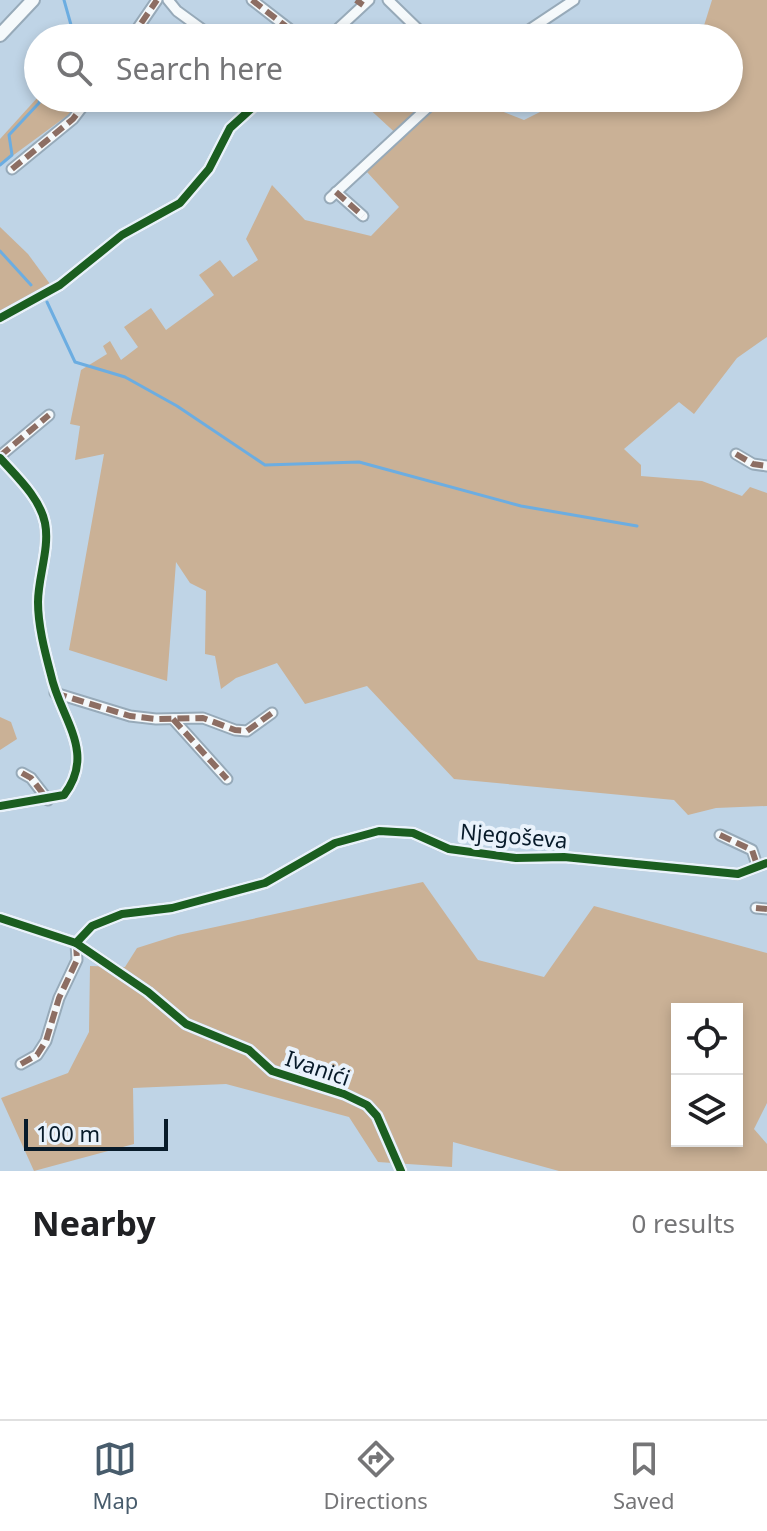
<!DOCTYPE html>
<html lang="en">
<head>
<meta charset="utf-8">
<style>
	body { margin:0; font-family:"Noto Sans",sans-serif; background:#f2f2f2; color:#202124 }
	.controls { position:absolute; right:24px; bottom:24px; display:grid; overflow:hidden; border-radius:0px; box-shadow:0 4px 12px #0003 }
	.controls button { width:72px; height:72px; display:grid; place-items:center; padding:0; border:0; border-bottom:2px solid #e0e0e0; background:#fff; color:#202124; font:40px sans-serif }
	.scale { position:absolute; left:24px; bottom:20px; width:144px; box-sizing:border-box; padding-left:8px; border:4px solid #081b2a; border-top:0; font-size:22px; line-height:28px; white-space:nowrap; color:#081b2a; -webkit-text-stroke:6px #e9f2fb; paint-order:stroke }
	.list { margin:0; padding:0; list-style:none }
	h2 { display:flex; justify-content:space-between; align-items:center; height:104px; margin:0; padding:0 32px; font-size:34px }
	h2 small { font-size:26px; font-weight:400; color:#757577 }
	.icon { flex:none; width:44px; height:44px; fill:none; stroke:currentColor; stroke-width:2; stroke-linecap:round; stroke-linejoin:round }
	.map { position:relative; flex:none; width:767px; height:1171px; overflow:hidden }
	.search { position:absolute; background:#fff; box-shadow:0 4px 12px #0003; left:24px; right:24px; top:24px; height:88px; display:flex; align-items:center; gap:20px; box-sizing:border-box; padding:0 28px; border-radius:44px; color:#757577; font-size:30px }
	.sheet { height:248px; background:#fff }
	nav { display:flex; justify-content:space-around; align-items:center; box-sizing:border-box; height:112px; border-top:2px solid #e0e0e0; background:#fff; font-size:22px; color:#757577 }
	nav a { display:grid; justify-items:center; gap:4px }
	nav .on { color:#485c6c }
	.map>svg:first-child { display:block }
</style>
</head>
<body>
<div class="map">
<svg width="767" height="1171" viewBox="0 0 767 1171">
	<rect width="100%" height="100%" fill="#bfd4e6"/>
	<g fill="#cab196" fill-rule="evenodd">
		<polygon points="712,0 767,0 767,337 737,358 694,414 679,402 624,449 641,465 641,476 702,481 742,496 750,487 767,493 767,806 716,808 688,815 674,800 454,779 367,686 305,704 277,663 236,678 221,689 215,656 205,654 206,591 190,583 176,562 167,681 69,650 104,454 75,460 80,426 70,424 81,370 107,354 103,346 110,341 121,360 138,347 124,327 151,308 166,330 214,295 199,275 220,260 233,277 258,260 246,239 272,185 305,220 371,236 399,207 367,172 402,139 364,104 371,98 487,98 486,105 524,120 568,98 729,98 729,38 685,38 702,32"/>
		<polygon points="38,97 58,98 75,110 0,165 0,139"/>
		<polygon points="0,227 28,254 50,284 0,313"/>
		<polygon points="0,717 11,722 17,739 0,750"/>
		<path d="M423 882 478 960 544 977 594 906 767 953V1103L754 1129 767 1144V1171H559L453 1142 452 1167 378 1162 349 1117 226 1084 133 1088 134 1144 34 1171 1 1098 68 1073 89 1032 90 966 125 967 137 948 178 935ZM677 1009H737V1141H677Z"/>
	</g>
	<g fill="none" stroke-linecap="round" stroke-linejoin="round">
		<g stroke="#6cade1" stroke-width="3">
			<polyline points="64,0 73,32 70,38"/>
			<polyline points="0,165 12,155 9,135 39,103 40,98"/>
			<polyline points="0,251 31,285"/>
			<polyline points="47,302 75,362 125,377 177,406 265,465 359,462 521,506 637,526"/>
		</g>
		<g stroke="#97aab9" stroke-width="13">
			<g id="street">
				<polyline points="168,0 177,11 214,38"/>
				<polyline points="252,0 301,38"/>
				<polyline points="388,0 427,38"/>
				<polyline points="131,38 157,0"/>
				<polyline points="328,38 369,0"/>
				<polyline points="517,38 574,0"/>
				<polyline points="164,100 166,98"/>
				<polyline points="12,169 73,119 89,98"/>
				<polyline points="336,192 363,216"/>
				<polyline points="330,198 438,98"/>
				<polyline points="0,318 60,285 122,235 180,203 209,169 230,128 263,98"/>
				<polyline points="736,454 753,464 767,466"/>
				<polyline points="0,456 49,415"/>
				<path d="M0 458C17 477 40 498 45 523 50 548 38 577 38 602 38 626 45 652 51 675 60 718 97 752 64 795L0 806"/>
				<polyline points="55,693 130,716 156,719 203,718 235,730 247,731 272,713"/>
				<polyline points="173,719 227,779"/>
				<polyline points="22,773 31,778 48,800"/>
				<polyline points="720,835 752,850 757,865"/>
				<polyline points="756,908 767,909"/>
				<polyline points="0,918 76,943 92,926 122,914 172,908 265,883 335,843 379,831 413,833 449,849 516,858 564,857 738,874 767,863"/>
				<polyline points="76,943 148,992 186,1024 249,1050 272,1071 344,1094 367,1105 377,1116 401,1171"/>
				<polyline points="21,1064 37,1055 46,1041 59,998 77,960 76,943"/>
			</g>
		</g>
		<g stroke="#97aab9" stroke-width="16">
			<polyline id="secondary" points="0,35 33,0"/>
		</g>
		<use href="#street" stroke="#f5f9fb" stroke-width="9"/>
		<use href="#secondary" stroke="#f5f9fb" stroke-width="12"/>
		<g stroke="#8d6e63" stroke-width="6" stroke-dasharray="12 6" stroke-linecap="butt">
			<polyline points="252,0 301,38"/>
			<polyline points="356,0 363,5"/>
			<polyline points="131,38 157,0"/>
			<polyline points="164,100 166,98"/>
			<polyline points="12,169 73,119 89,98"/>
			<polyline points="336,192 363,216"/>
			<polyline points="736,454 753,464 767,466"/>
			<polyline points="0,456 49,415"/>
			<polyline points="55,693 130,716 156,719 203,718 235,730 247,731 272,713"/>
			<polyline points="173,719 227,779"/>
			<polyline points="22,773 31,778 48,800"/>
			<polyline points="720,835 752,850 757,865"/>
			<polyline points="756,908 767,909"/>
			<polyline points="21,1064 37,1055 46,1041 59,998 77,960 76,943"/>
		</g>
		<g stroke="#e9f2fb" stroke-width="13">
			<g id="cycleway">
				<polyline points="0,318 60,285 122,235 180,203 209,169 230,128 263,98"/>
				<path d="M0 458C17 477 40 498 45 523 50 548 38 577 38 602 38 626 45 652 51 675 60 718 97 752 64 795L0 806"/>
				<polyline points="0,918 76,943 92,926 122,914 172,908 265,883 335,843 379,831 413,833 449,849 516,858 564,857 738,874 767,863"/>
				<polyline points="76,943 148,992 186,1024 249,1050 272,1071 344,1094 367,1105 377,1116 401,1171"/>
			</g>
		</g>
		<use href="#cycleway" stroke="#1b5e20" stroke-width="8"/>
	</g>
	<g text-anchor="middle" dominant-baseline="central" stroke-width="8" stroke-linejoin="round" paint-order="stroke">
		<g font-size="22" fill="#081b2a" stroke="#e9f2fb">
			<text transform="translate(514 835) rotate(5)">Njegoševa</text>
			<text transform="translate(318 1067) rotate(19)">Ivanići</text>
		</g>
	</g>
</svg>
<div class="controls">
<button><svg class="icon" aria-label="locate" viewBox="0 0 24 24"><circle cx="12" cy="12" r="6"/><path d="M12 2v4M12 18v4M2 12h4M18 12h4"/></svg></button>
<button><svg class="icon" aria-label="layers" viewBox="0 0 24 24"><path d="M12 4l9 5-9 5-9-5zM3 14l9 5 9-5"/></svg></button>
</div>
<div class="scale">100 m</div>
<div class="search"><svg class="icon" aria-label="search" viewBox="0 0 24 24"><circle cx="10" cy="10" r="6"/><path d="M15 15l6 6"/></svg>Search here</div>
</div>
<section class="sheet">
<h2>Nearby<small>0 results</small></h2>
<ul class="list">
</ul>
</section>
<nav>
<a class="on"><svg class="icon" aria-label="map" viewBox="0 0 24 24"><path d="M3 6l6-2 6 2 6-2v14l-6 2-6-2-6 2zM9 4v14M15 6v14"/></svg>Map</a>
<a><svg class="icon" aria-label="directions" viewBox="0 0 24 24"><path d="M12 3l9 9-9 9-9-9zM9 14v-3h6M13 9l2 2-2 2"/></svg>Directions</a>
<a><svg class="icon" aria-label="saved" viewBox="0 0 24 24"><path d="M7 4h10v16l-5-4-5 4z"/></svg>Saved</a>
</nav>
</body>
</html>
